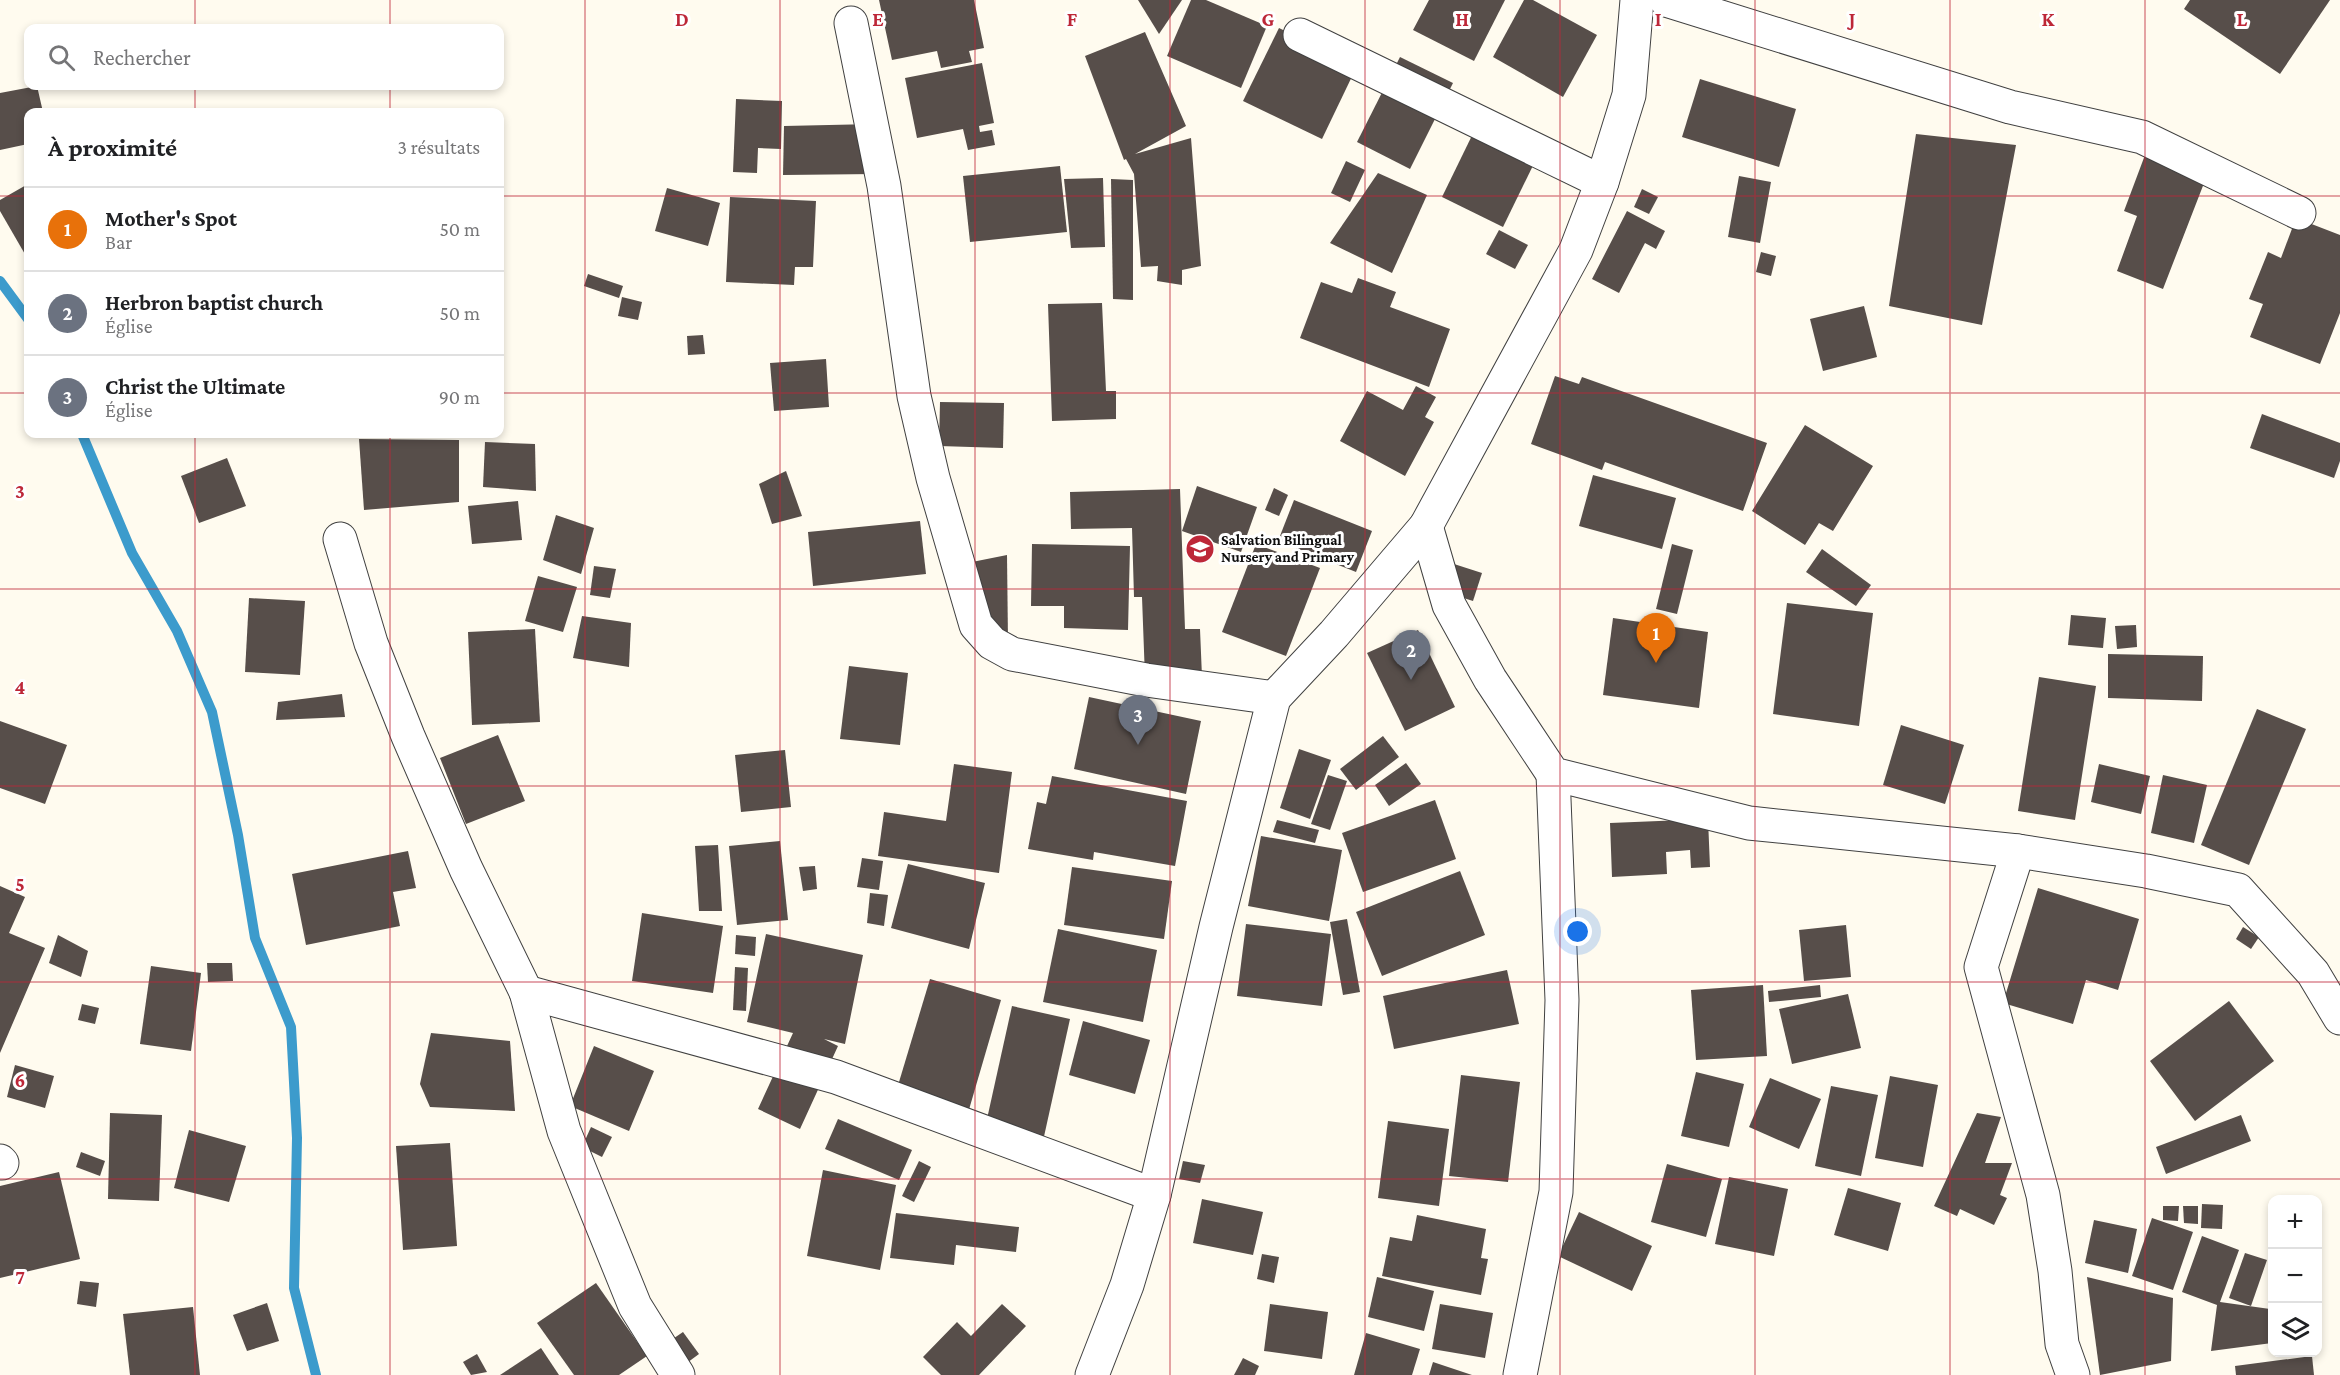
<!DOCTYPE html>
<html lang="fr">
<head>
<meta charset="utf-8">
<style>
	body { margin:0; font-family:"Crimson Pro",serif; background:#f6f6f6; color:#202124 }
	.controls { position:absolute; right:18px; bottom:18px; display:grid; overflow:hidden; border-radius:12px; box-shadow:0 3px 9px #0003 }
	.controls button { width:54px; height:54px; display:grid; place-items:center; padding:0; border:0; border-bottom:2px solid #e0e0e0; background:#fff; color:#202124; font:30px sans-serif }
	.you { position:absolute; left:1578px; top:932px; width:21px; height:21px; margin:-15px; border:4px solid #fff; border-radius:50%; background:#1a73e8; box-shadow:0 0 0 9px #1a73e833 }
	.badge { display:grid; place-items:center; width:39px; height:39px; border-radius:50%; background:#0b8043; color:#fff; font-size:20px; font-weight:700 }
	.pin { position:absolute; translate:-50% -50px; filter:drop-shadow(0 2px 3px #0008) }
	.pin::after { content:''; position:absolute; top:32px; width:21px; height:18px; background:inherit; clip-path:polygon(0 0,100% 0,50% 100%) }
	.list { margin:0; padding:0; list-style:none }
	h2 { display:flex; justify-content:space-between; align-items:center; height:78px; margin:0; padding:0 24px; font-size:26px }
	h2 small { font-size:20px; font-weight:400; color:#757577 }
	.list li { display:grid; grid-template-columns:39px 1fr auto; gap:18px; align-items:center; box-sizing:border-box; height:84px; padding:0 24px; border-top:2px solid #e0e0e0 }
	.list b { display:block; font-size:22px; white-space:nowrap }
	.list p { margin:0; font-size:20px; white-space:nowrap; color:#757577 }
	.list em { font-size:20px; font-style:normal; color:#757577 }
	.icon { flex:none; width:33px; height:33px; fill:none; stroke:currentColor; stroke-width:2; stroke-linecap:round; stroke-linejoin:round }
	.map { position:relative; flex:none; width:2340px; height:1375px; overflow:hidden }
	.search { position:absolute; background:#fff; box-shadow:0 3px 9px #0003; left:24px; top:24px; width:480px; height:66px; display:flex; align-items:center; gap:15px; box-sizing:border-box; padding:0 21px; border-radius:12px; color:#757577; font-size:22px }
	.panel { position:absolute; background:#fff; box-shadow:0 3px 9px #0003; left:24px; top:108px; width:480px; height:330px; border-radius:12px }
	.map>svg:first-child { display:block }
</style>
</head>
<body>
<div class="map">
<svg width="2340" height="1375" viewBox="0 0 2340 1375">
	<rect width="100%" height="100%" fill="#fffbef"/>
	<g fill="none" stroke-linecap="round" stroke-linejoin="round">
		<g stroke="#3c9bcc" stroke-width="10">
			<polyline points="0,281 28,319"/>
			<polyline points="82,434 132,553 177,631 212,712 238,835 255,938 291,1027 297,1138 294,1288 316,1375"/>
		</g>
	</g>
	<g fill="#574e4a">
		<polygon points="879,0 974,0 984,48 969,51 972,62 941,68 937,51 892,60"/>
		<polygon points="1138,0 1182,0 1159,34"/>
		<polygon points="1191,0 1206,0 1267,26 1241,88 1167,56"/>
		<polygon points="1429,0 1505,0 1474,61 1413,30"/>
		<polygon points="1524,0 1533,0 1597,35 1563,97 1493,57"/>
		<polygon points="2190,0 2330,0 2280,74 2184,9"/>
		<polygon points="1279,28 1357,66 1322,139 1243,101"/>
		<polygon points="1145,32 1186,126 1135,154 1191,138 1201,266 1182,270 1182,285 1157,281 1158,266 1141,267 1134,174 1126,159 1124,160 1085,56"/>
		<polygon points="1400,57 1453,83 1410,169 1357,142"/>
		<polygon points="982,63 994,123 979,126 980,132 992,130 995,145 968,150 963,129 917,138 905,78"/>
		<polygon points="1700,79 1796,109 1779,167 1682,137"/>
		<polygon points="37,86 43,112 28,112 28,144 0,150 0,93"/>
		<polygon points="736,99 782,101 781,149 758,148 757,173 733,172"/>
		<polygon points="1482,115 1543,145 1503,227 1442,197"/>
		<polygon points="874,124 876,174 783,175 784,126"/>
		<polygon points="1916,134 2016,145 1982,325 1889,306"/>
		<polygon points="2145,155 2206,178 2163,289 2117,271 2137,216 2124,211"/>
		<polygon points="1346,161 1365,170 1350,202 1331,193"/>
		<polygon points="1060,166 1067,232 970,242 963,176"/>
		<polygon points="1378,173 1427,195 1392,273 1330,243"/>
		<polygon points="1739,176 1771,182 1760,243 1728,237"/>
		<polygon points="1103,178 1105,247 1071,248 1064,179"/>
		<polygon points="1111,179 1133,180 1133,300 1113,299"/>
		<polygon points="28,184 28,254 26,256 0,211 0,200"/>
		<polygon points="667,188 720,203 708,246 655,231"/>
		<polygon points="1642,189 1658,197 1649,214 1634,207"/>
		<polygon points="730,197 816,201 813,267 795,267 794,285 726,282"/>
		<polygon points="1627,211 1665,231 1656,249 1645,243 1619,293 1592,279"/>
		<polygon points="2296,218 2340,235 2340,313 2320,364 2250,337 2263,304 2249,299 2268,252 2281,258"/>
		<polygon points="1499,230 1528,245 1515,269 1486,254"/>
		<polygon points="1761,252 1776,256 1771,276 1756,272"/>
		<polygon points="588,274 623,286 619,298 584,286"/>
		<polygon points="1358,278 1396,292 1390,307 1450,329 1429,387 1300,338 1321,282 1352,293"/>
		<polygon points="622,297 642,302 638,320 618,316"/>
		<polygon points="1102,303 1106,391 1116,391 1116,419 1052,421 1048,304"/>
		<polygon points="1864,306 1877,357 1823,371 1810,319"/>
		<polygon points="703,335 705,354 688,355 687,336"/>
		<polygon points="826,359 829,407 774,411 770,363"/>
		<polygon points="1555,376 1579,384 1582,377 1767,443 1743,511 1605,462 1602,470 1531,444"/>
		<polygon points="1416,386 1436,397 1425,417 1434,422 1405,476 1340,441 1367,391 1403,410"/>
		<polygon points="940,402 1004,403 1003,448 939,446"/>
		<polygon points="2262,414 2340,443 2340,461 2334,478 2250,448"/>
		<polygon points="1805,425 1873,466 1833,531 1819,523 1805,545 1752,511"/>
		<polygon points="359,439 459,440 459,502 364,510"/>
		<polygon points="485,442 535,444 536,491 483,487"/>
		<polygon points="227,458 246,506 199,523 181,476"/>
		<polygon points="786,471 802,516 772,524 759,484"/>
		<polygon points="1593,475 1676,498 1662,549 1579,526"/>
		<polygon points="1197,486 1257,507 1241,552 1182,531"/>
		<polygon points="1274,488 1288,495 1279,516 1265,510"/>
		<polygon points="1180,489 1185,629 1200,629 1202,677 1145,678 1142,597 1134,597 1132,528 1071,529 1070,492"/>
		<polygon points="1294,500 1372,531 1356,572 1278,541"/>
		<polygon points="518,501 522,540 472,544 468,506"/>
		<polygon points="556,515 594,528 581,574 543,560"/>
		<polygon points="920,521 926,574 813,586 808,532"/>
		<polygon points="1032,544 1130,546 1128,630 1064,628 1064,606 1031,606"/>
		<polygon points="1256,544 1320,568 1286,656 1222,632"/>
		<polygon points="1672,544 1693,550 1677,614 1656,609"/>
		<polygon points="1822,549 1871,585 1856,606 1806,572"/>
		<polygon points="1007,555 1008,642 996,643 967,563"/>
		<polygon points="1454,564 1482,573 1473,601 1445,592"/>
		<polygon points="594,566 616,569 610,598 590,595"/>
		<polygon points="538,576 577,587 563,632 525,621"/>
		<polygon points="249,598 305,601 300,675 245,672"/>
		<polygon points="1787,603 1873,613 1859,726 1773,714"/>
		<polygon points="2071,615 2106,618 2103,648 2068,645"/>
		<polygon points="582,616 631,623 629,667 573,658"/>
		<polygon points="1613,618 1708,632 1699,708 1603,695"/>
		<polygon points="2136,625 2137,647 2117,649 2115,626"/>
		<polygon points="535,629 540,722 472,725 468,632"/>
		<polygon points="1418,630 1455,707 1405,731 1367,653"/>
		<polygon points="2108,654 2203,656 2202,701 2108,698"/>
		<polygon points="849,666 908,673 900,745 840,739"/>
		<polygon points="2039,677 2096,686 2075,820 2018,811"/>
		<polygon points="342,694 345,717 276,720 278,702"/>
		<polygon points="1089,697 1201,721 1186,794 1074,769"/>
		<polygon points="2257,709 2306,729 2249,865 2201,845"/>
		<polygon points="0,721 67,745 45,804 0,788"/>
		<polygon points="1901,725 1964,745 1945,804 1883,785"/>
		<polygon points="498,735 525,801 466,824 440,758"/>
		<polygon points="1383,736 1399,757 1356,790 1340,769"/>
		<polygon points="1299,749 1331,760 1310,819 1280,808"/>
		<polygon points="785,750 791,807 741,812 735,755"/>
		<polygon points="1406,763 1421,784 1389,806 1375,785"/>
		<polygon points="954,764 1012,772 999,873 878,856 884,812 946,821"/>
		<polygon points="2099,764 2150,776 2141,814 2091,802"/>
		<polygon points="1328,775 1347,781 1330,830 1311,824"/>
		<polygon points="2163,775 2207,785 2194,843 2151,833"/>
		<polygon points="1052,776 1187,801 1175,866 1094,852 1093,860 1028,849 1037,802 1046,804"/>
		<polygon points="1435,800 1456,859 1363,892 1342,833"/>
		<polygon points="1708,819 1710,867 1691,868 1690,850 1666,852 1667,874 1612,877 1610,823"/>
		<polygon points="1277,820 1319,830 1315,843 1273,832"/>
		<polygon points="1261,836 1342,850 1329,921 1248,906"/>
		<polygon points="780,841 788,920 737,925 729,846"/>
		<polygon points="718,845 722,911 699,911 695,846"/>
		<polygon points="408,851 416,888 393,892 400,926 306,945 292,874"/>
		<polygon points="862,858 883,861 879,890 857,887"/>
		<polygon points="908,864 985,883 969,949 891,928"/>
		<polygon points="815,866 817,889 803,891 799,867"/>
		<polygon points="1072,867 1172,881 1164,939 1064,925"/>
		<polygon points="1460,871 1485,935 1382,976 1356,912"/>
		<polygon points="0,886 25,897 9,933 45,948 0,1053"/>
		<polygon points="2038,888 2139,919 2118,990 2086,980 2073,1024 2003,1003"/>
		<polygon points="870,893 888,895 884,926 867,923"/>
		<polygon points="642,913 723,926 713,993 632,981"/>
		<polygon points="1347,919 1360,992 1343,995 1330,922"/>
		<polygon points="1246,924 1331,934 1322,1006 1237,996"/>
		<polygon points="1846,925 1851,977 1804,981 1799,930"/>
		<polygon points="2243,927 2259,937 2251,949 2236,939"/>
		<polygon points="1058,929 1157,950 1143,1022 1043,1002"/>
		<polygon points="766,934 863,955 845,1044 824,1039 838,1046 800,1129 758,1109 793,1033 747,1022"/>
		<polygon points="58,935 88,951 81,977 49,963"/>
		<polygon points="736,935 756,937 755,956 735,954"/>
		<polygon points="207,963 232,963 233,981 208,982"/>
		<polygon points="151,966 201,973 191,1051 140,1044"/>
		<polygon points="735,967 748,968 746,1011 733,1010"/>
		<polygon points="1507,970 1519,1024 1394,1049 1383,996"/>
		<polygon points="930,979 1001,1000 968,1113 896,1092"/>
		<polygon points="1763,985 1767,1056 1696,1060 1691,990"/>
		<polygon points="1820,985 1821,997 1769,1002 1768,991"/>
		<polygon points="1848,994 1861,1048 1792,1064 1779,1009"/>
		<polygon points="2229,1001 2274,1061 2195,1121 2150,1061"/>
		<polygon points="82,1004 99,1008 95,1024 78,1020"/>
		<polygon points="1012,1006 1070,1019 1043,1141 985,1128"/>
		<polygon points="1083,1021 1150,1040 1135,1094 1069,1075"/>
		<polygon points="431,1033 510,1041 515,1111 430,1107 420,1084"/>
		<polygon points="594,1046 654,1071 629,1131 570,1106"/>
		<polygon points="15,1065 54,1076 45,1108 7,1097"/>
		<polygon points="1696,1072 1744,1084 1729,1147 1681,1136"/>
		<polygon points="1461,1075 1520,1082 1508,1182 1449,1176"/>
		<polygon points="1890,1076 1938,1085 1923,1167 1875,1158"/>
		<polygon points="1770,1078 1821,1099 1799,1149 1749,1127"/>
		<polygon points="1831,1086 1878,1095 1861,1176 1815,1166"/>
		<polygon points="110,1113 162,1115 159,1201 108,1199"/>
		<polygon points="1977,1113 2001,1117 1985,1163 2012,1163 2000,1195 2007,1198 1994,1225 1960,1209 1957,1216 1934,1206"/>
		<polygon points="2241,1115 2251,1141 2166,1174 2156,1147"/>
		<polygon points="838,1119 912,1150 899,1180 825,1149"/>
		<polygon points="1388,1121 1449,1129 1439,1206 1378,1198"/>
		<polygon points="591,1127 612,1137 602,1157 582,1147"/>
		<polygon points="189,1130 246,1146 229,1202 174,1188"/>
		<polygon points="450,1143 457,1246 403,1250 396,1146"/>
		<polygon points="81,1152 105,1161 100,1176 76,1167"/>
		<polygon points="919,1161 931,1167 914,1202 902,1196"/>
		<polygon points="1183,1161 1205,1165 1200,1183 1179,1179"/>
		<polygon points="1667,1164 1722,1179 1706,1237 1651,1222"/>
		<polygon points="823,1170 896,1185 880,1270 807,1256"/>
		<polygon points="59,1172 80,1259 0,1278 0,1186"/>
		<polygon points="1729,1177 1788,1189 1774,1256 1715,1244"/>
		<polygon points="1848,1188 1901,1203 1888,1251 1834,1235"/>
		<polygon points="1202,1199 1263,1212 1253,1255 1193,1243"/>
		<polygon points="2202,1204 2223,1205 2222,1229 2201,1228"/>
		<polygon points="2163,1206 2179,1206 2178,1221 2163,1220"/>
		<polygon points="2183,1206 2198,1206 2198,1224 2184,1223"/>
		<polygon points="1579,1212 1652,1246 1632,1291 1558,1256"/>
		<polygon points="896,1213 1019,1227 1016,1252 956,1245 954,1265 890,1258"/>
		<polygon points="1417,1215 1486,1229 1481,1258 1488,1259 1481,1295 1382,1276 1390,1237 1412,1241"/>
		<polygon points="2152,1218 2193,1232 2173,1290 2132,1276"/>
		<polygon points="2094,1220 2137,1229 2128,1273 2085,1263"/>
		<polygon points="2202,1236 2239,1250 2220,1302 2270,1309 2272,1343 2211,1351 2217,1305 2182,1292"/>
		<polygon points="2245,1253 2267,1260 2251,1306 2229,1298"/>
		<polygon points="1262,1254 1279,1257 1274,1283 1257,1279"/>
		<polygon points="1377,1277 1434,1291 1424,1331 1368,1317"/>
		<polygon points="2087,1277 2173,1298 2171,1361 2100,1375"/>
		<polygon points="80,1281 99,1283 96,1307 77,1304"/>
		<polygon points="596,1283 647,1356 619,1375 574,1375 537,1323"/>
		<polygon points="267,1303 279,1341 247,1351 233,1315"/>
		<polygon points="1002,1304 1026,1326 979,1375 941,1375 923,1357 957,1322 971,1336"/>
		<polygon points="1270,1304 1328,1312 1322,1359 1264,1351"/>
		<polygon points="1440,1304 1493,1313 1485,1358 1432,1349"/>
		<polygon points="193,1307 200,1375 130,1375 123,1314"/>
		<polygon points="683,1332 699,1354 680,1368 664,1345"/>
		<polygon points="1366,1333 1420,1349 1412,1375 1354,1375"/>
		<polygon points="541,1348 559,1375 500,1375"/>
		<polygon points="477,1354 487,1372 471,1375 463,1362"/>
		<polygon points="2312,1356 2314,1375 2236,1375 2235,1366"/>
		<polygon points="1243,1358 1259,1366 1255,1375 1234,1375"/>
		<polygon points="1433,1362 1472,1375 1429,1375"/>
	</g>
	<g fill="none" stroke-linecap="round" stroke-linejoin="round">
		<g stroke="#414141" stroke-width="35">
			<g id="minor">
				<polyline points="1666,0 2010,107 2142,137 2299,213"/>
				<polyline points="851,23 884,186 914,396 933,478 976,625 992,643 1012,654 1146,680 1274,698"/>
				<polyline points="1300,35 1602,182"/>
				<polyline points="1426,526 1449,605 1490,679 1553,774 1749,823 2018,851 2146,871 2238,890 2313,973 2340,1018"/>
				<polyline points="340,539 371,643 408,736 466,869 526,992 564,1131 635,1306 678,1375"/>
				<polyline points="2018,851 1981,967 2043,1195 2055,1271 2062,1344 2073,1375"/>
				<polyline points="526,992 836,1077 1154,1195"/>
				<polyline points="0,1161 2,1163"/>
				<polyline points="1092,1375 1127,1285 1154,1195 1216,927 1274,698 1334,634 1426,526 1576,250 1602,182 1629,95 1637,0"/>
				<polyline points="1520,1375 1556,1192 1562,1000 1553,774"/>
			</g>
		</g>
		<use href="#minor" stroke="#fff" stroke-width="33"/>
	</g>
	<path fill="none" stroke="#bd2738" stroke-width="1.5" stroke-opacity="0.55" d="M195 0V28M390 0V28M585 0V1375M780 0V1375M975 0V1375M1170 0V1375M1365 0V1375M1560 0V1375M1755 0V1375M1950 0V1375M2145 0V1375M195 86V112M390 86V112M0 196H28M500 196H2340M0 393H28M500 393H2340M195 434V1375M390 434V1375M0 589H2340M0 786H2340M0 982H2340M0 1179H2340"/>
	<defs>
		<g id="school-disc" transform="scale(1.5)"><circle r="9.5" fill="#bd2738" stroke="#fff"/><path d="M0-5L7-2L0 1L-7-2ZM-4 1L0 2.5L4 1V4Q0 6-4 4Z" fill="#fff"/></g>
	</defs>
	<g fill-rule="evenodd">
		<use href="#school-disc" x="1200" y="549"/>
	</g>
	<g text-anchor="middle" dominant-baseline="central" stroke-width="6" stroke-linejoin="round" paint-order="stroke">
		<g font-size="15" font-weight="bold" fill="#0e0e0e" stroke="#fff" text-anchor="start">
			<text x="1221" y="540">Salvation Bilingual<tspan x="1221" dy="17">Nursery and Primary</tspan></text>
		</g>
	</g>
	<g font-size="20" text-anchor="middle" font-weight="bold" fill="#bd2738" stroke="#fff" stroke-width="6" stroke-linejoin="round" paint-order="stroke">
		<text x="682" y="26">D</text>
		<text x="878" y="26">E</text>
		<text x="1072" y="26">F</text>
		<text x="1268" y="26">G</text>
		<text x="1462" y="26">H</text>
		<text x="1658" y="26">I</text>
		<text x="1852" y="26">J</text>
		<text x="2048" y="26">K</text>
		<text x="2242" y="26">L</text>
		<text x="20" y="498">3</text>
		<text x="20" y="694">4</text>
		<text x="20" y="891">5</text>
		<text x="20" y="1087">6</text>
		<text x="20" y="1284">7</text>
	</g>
</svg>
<div class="controls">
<button>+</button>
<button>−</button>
<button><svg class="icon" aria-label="layers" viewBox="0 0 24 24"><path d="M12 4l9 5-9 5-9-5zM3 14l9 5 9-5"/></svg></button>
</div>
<div class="you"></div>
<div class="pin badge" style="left:1656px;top:663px;background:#e8710a">1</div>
<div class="pin badge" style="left:1411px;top:680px;background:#6b7280">2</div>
<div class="pin badge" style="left:1138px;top:745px;background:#6b7280">3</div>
<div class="search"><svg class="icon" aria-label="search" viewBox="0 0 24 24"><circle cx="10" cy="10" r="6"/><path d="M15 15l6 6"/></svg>Rechercher</div>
<section class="panel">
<h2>À proximité<small>3 résultats</small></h2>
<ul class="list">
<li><span class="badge" style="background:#e8710a">1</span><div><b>Mother's Spot</b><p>Bar</p></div><em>50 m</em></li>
<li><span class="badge" style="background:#6b7280">2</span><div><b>Herbron baptist church</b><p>Église</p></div><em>50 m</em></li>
<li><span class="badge" style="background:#6b7280">3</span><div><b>Christ the Ultimate</b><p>Église</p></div><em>90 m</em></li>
</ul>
</section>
</div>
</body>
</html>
